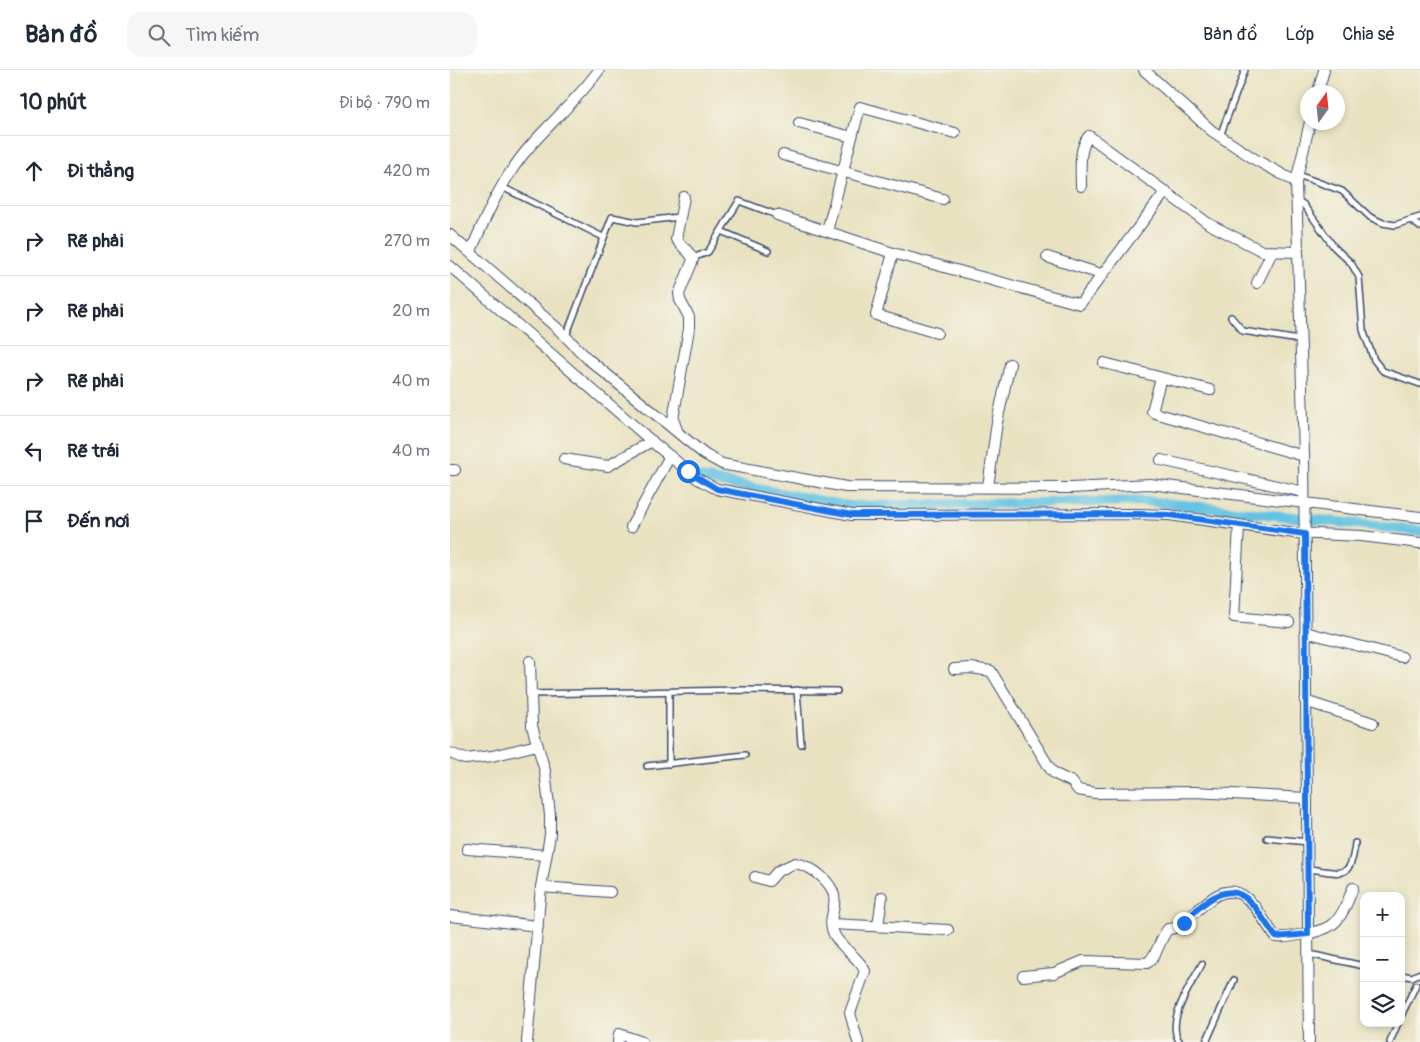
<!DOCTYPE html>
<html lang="vi">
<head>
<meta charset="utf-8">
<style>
	body { margin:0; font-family:Pangolin,sans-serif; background:#f6f6f7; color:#1f2937 }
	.controls { position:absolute; right:15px; bottom:15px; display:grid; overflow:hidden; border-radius:10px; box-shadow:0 2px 8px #0003 }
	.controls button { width:45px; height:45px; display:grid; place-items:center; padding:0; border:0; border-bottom:1px solid #e0e1e3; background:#fff; color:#1f2937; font:25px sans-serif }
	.compass { position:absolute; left:850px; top:15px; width:45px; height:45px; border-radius:50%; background:#fff; box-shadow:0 2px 8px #0003; rotate:15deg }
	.stop { position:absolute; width:15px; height:15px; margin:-11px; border:4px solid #1a73e8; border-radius:50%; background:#fff }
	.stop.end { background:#1a73e8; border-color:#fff; box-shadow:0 1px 5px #0008 }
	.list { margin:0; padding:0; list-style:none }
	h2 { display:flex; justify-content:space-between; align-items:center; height:65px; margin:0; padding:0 20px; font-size:21px }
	h2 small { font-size:16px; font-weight:400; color:#747a83 }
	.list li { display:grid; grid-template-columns:32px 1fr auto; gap:15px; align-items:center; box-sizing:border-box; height:70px; padding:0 20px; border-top:1px solid #e0e1e3 }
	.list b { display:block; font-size:19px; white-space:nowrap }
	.list em { font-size:16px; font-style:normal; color:#747a83 }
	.icon { flex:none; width:28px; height:28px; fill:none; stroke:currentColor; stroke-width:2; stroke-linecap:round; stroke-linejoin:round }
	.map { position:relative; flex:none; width:970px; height:972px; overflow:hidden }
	header { display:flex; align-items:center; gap:30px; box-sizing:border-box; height:70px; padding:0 25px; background:#fff; border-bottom:1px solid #e0e1e3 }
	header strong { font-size:24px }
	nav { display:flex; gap:28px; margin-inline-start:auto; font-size:18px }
	.search { width:350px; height:45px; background:#f6f6f7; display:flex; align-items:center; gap:12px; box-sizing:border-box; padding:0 18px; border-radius:15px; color:#747a83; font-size:19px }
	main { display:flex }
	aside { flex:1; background:#fff }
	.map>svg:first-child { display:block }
</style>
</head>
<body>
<header>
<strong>Bản đồ</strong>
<div class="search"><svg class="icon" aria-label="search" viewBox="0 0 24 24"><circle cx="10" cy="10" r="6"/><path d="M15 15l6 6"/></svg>Tìm kiếm</div>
<nav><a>Bản đồ</a><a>Lớp</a><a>Chia sẻ</a></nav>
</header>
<main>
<aside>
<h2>10 phút<small>Đi bộ · 790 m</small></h2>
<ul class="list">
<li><svg class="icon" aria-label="ahead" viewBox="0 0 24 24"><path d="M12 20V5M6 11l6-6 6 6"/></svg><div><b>Đi thẳng</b></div><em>420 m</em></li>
<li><svg class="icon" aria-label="right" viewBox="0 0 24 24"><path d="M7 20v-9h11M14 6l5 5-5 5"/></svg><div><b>Rẽ phải</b></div><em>270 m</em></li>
<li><svg class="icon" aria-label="right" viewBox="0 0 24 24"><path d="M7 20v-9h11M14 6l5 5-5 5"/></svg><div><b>Rẽ phải</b></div><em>20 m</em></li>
<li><svg class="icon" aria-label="right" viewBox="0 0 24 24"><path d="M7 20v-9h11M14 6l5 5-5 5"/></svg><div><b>Rẽ phải</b></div><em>40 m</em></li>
<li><svg class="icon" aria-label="left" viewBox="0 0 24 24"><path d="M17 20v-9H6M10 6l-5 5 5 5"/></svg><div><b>Rẽ trái</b></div><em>40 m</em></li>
<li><svg class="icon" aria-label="arrive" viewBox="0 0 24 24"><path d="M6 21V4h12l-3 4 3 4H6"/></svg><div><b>Đến nơi</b></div></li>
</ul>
</aside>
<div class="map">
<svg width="970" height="972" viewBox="0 0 970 972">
	<rect width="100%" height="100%" fill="#f7f3e8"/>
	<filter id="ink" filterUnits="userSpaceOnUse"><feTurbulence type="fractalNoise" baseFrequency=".02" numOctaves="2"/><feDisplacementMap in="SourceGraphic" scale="10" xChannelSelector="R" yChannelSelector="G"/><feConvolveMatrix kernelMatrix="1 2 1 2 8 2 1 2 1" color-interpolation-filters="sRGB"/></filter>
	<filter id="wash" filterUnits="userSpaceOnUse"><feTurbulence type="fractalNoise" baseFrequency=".0096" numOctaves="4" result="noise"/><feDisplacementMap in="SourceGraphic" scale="20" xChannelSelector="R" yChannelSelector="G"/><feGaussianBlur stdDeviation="1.12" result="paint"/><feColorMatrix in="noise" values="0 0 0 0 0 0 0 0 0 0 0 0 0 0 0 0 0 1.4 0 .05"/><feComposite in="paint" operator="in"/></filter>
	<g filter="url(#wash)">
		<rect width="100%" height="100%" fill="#e9e2c1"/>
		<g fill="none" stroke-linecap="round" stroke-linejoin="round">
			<polyline stroke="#64c3e2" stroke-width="10" points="251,408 398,436 696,431 970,461"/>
		</g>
	</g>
	<g filter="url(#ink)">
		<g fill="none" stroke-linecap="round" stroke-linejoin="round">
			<g stroke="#3a4a6d" stroke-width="8">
				<g id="lane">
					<polyline points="770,66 795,0"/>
					<polyline points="848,105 892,121 920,147 933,153 945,155 970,147"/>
					<polyline points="52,117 153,167"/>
					<polyline points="847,130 853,134 884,177 901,193 909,207 913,260 924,290 933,301 970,314"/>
					<polyline points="961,150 970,157"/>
					<polyline points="271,161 318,181"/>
					<polyline points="243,188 258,182 289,131 327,145"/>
					<polyline points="781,247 793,261 849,270"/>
					<polyline points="116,266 162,147 187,152 229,147"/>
					<polyline points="347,620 351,674"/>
					<polyline points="80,624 290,620 387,621"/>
					<polyline points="219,694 219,623"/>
					<polyline points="197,696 295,685"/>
					<polyline points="817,768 858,772"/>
					<path d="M858 799C891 802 901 812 905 773"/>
					<polyline points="859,884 914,896"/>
					<polyline points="951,905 962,907 970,903"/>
					<polyline points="951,946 966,915"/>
					<path d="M730 972C714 953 742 913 752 894"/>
					<polyline points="756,972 784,910"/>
					<polyline points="940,972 948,953"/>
				</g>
			</g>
			<g stroke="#3a4a6d" stroke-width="12">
				<g id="street">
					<polyline points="694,0 762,61 806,90 846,112"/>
					<polyline points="868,22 874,0"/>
					<polyline points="349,53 402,67"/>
					<polyline points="333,85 493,129"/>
					<path d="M631 116C631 100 628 79 639 66L759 154 812 181 848 182"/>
					<polyline points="327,145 443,183 630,234 716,121"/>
					<polyline points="377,161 410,37 505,63"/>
					<polyline points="0,165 107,258 138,289 254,384 272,394 396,417 621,418 700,414 970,447"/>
					<polyline points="443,183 426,245 487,263"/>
					<path d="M22 184 21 181C37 143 54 105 82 74 104 49 129 28 149 0"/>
					<polyline points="597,187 651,204"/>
					<polyline points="0,196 206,375 248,409 267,419 402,445 686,444 719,445 845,463 911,466 970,473"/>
					<polyline points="807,213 822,182"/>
					<polyline points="654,293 760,320"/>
					<polyline points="711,308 702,341 705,343 854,386"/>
					<path d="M227 360 223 349 239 259V247L230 230 229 224 243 190C241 181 231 177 226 169L234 127"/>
					<polyline points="114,389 158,396 202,371"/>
					<polyline points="711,390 854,422"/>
					<polyline points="0,400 5,400"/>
					<polyline points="538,417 547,352 560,294"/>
					<polyline points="789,456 784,547 839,552"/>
					<polyline points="181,457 220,386"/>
					<polyline points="855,562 952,587"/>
					<polyline points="504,599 521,598 541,601 601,700 605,704 622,712 628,720 645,723 745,722 857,728"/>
					<polyline points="855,631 923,653"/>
					<polyline points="0,683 15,689 42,686 87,675"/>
					<polyline points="17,779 96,785"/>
					<path d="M305 807 319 811 328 801 345 793C357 796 363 799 372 807 399 832 372 844 385 866 393 880 408 886 415 901L400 943 408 972"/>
					<polyline points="91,817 160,822"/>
					<polyline points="0,846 88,856"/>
					<polyline points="382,854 498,860"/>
					<polyline points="428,856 432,827"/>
					<path d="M573 906 604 903 633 891 697 893C707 887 709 870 718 859 739 860 763 808 792 825 807 834 815 854 826 867 835 868 845 866 854 864 888 859 891 848 903 818"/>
					<polyline points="77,972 91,817 100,765 100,745 95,701 82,656 80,591"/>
					<polyline points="168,972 169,964 192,972"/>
					<polyline points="859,972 854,386 846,112 860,52"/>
				</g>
			</g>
			<use href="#lane" stroke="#fff" stroke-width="5"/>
			<use href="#street" stroke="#fff" stroke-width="10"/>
		</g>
	</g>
	<g fill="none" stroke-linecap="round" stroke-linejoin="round" filter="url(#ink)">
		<path stroke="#1a73e8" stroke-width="6" d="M238 401 267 419 402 445 686 444 719 445 855 464 858 864 826 867C816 855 806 833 791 825 771 814 746 839 734 853"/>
	</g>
</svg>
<div class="controls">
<button>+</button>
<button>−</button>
<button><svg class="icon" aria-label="layers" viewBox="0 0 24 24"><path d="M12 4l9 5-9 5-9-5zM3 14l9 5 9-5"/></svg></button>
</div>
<svg class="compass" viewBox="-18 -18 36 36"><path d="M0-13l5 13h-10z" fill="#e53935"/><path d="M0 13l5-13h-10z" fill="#747a83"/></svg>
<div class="stop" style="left:238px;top:401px"></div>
<div class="stop end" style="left:734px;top:853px"></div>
</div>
</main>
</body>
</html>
